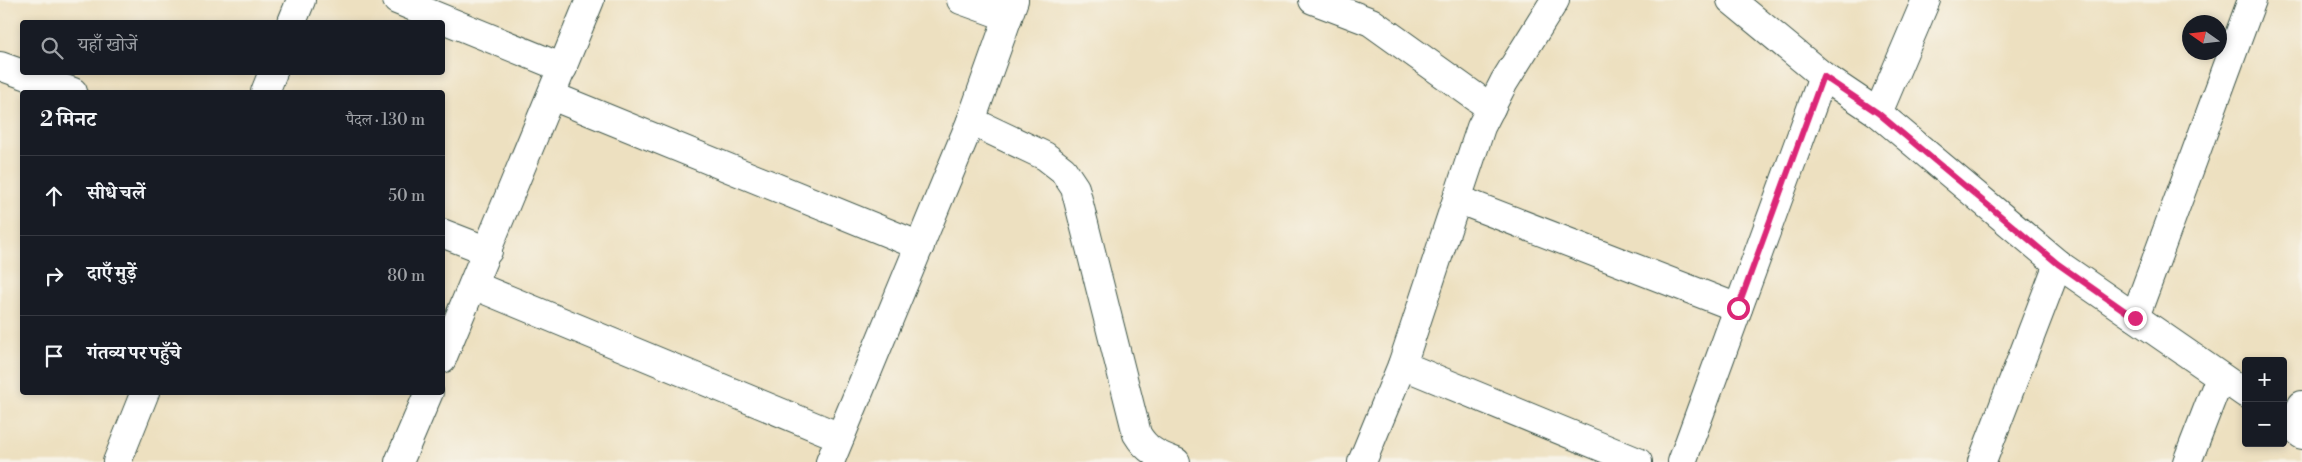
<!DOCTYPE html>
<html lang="hi">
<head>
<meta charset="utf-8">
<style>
	body { margin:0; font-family:"Libre Bodoni","Noto Serif Devanagari",serif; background:#242831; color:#f1f3f6 }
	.controls { position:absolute; right:15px; bottom:15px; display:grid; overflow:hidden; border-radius:5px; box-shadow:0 2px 8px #0003 }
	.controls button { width:45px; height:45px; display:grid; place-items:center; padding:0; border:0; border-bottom:1px solid #363941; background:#171b24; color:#f1f3f6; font:25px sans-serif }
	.compass { position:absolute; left:2182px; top:15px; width:45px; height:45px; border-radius:50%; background:#171b24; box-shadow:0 2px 8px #0003; rotate:284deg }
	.stop { position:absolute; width:15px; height:15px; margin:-11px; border:4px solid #db2777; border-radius:50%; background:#fff }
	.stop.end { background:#db2777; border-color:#fff; box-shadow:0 1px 5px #0008 }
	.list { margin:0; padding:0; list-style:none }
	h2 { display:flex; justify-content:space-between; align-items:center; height:65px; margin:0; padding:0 20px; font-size:21px }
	h2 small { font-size:16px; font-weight:400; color:#9ea1a6 }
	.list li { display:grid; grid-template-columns:32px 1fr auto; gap:15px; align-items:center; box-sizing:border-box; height:80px; padding:0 20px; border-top:1px solid #363941 }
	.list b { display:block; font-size:19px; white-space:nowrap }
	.list em { font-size:16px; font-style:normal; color:#9ea1a6 }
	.icon { flex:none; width:28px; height:28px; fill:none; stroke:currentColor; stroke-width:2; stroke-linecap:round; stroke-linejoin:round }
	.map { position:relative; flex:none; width:2302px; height:462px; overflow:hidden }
	.search { position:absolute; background:#171b24; box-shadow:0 2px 8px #0003; left:20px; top:20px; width:425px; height:55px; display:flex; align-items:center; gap:12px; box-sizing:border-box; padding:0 18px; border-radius:5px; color:#9ea1a6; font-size:19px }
	.panel { position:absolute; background:#171b24; box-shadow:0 2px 8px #0003; left:20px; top:90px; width:425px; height:305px; border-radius:5px }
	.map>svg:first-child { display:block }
</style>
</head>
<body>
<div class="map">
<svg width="2302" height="462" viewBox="0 0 2302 462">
	<rect width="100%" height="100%" fill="#f7f3e8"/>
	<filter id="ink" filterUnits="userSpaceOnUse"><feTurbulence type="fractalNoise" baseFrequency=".02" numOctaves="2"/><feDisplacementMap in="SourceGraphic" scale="10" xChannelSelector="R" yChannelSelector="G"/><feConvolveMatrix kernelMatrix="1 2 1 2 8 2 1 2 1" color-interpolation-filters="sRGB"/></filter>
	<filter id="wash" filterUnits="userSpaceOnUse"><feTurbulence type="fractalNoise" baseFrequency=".0096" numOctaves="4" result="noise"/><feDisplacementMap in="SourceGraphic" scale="20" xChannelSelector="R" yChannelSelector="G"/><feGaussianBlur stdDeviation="1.12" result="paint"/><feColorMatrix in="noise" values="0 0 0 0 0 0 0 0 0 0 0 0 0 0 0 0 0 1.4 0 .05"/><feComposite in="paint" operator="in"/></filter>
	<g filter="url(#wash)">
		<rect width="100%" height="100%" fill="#ede0c0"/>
	</g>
	<g filter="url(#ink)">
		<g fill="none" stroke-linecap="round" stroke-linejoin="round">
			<g stroke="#3e5549" stroke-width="30">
				<g id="minor">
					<polyline points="397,0 563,68"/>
					<polyline points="961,0 1008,17"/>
					<polyline points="1313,0 1371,22 1491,108"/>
					<polyline points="1731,0 1823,76 1878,113 2058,264 2246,394"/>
					<polyline points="292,22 301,0"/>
					<polyline points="0,66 73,92"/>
					<polyline points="265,92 273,72"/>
					<polyline points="552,96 920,246"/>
					<polyline points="1878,113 1926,0"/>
					<path d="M971 121 1045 156 1063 170 1075 188 1137 434C1147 451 1158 455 1176 462"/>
					<polyline points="1457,199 1738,308"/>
					<polyline points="442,233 488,251"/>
					<polyline points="473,285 840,437"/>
					<polyline points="2135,317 2252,0"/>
					<polyline points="442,359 590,0"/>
					<polyline points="1402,365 1638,462"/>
					<polyline points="2283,420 2302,435"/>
					<polyline points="2292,425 2302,405"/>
					<polyline points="117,462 145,392"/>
					<polyline points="399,462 429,392"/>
					<polyline points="830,462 971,121 1014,0"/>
					<polyline points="1362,462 1402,365 1481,127 1504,82 1555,0"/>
					<polyline points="1682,462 1823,76"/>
					<polyline points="1982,462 2058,264"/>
					<polyline points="2187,462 2220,377"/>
				</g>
			</g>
			<use href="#minor" stroke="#fff" stroke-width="28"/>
		</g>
	</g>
	<g fill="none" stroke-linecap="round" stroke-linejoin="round" filter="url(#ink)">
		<polyline stroke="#db2777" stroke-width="6" points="1738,308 1823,76 1878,113 2058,264 2135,318"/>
	</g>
</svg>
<div class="controls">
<button>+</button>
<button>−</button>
</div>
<svg class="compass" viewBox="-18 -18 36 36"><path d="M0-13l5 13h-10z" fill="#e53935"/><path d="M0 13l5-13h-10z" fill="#9ea1a6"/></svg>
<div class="stop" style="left:1738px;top:308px"></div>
<div class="stop end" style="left:2135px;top:318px"></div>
<div class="search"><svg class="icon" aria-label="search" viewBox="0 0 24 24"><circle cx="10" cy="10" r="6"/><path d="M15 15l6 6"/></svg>यहाँ खोजें</div>
<section class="panel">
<h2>2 मिनट<small>पैदल · 130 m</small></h2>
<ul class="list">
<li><svg class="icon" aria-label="ahead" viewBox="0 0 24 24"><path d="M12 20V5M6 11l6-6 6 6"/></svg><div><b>सीधे चलें</b></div><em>50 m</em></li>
<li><svg class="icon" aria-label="right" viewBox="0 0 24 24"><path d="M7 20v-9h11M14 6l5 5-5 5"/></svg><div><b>दाएँ मुड़ें</b></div><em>80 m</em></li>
<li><svg class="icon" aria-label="arrive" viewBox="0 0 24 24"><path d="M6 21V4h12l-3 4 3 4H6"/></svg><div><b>गंतव्य पर पहुँचे</b></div></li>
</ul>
</section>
</div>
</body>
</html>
